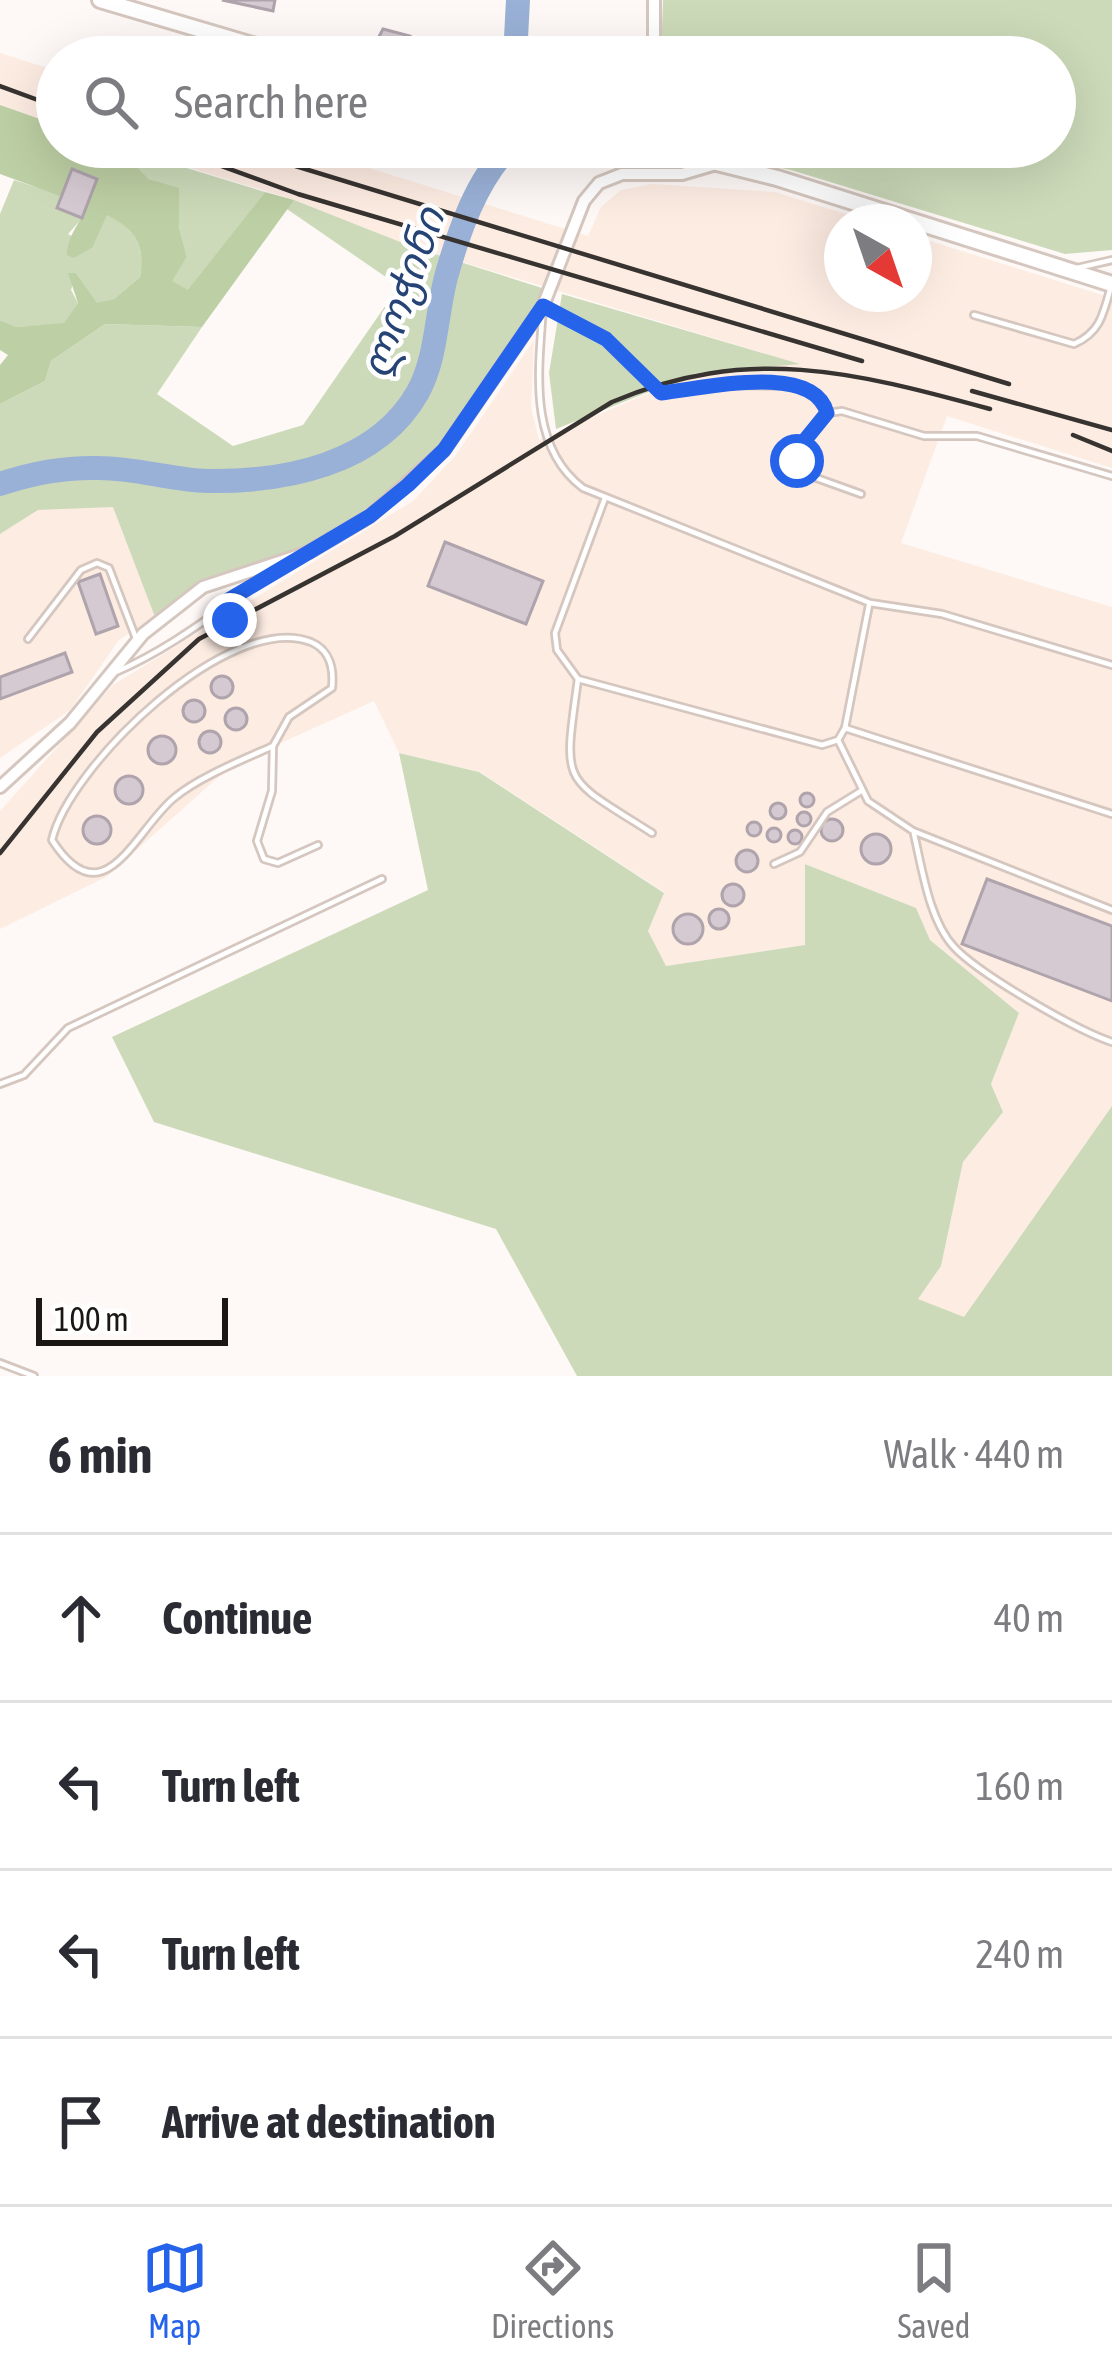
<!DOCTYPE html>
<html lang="en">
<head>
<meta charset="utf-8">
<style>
	body { margin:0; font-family:"Asap Condensed","Noto Sans Georgian",sans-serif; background:#f2f2f3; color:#2b2b33 }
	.compass { position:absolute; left:824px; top:204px; width:108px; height:108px; border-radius:50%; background:#fff; box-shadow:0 12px 48px #0002; rotate:140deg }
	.scale { position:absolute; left:36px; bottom:30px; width:192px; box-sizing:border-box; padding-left:12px; border:6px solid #1b1714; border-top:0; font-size:33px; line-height:42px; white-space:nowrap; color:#1b1714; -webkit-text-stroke:9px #fff; paint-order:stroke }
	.stop { position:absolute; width:36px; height:36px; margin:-27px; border:9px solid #2563eb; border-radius:50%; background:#fff }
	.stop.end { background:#2563eb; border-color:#fff; box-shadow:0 3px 12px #0008 }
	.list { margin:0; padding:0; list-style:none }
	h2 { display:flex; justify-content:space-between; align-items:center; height:156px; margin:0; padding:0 48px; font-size:51px }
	h2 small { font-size:39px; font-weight:400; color:#7c7c81 }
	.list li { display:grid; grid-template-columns:78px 1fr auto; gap:36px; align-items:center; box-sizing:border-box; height:168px; padding:0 48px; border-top:3px solid #e1e1e2 }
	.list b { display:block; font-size:45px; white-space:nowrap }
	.list em { font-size:39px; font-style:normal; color:#7c7c81 }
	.icon { flex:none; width:66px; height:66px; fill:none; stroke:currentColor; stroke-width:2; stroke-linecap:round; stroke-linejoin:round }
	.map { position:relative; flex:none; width:1112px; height:1376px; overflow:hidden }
	.search { position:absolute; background:#fff; box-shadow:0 12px 48px #0002; left:36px; right:36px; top:36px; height:132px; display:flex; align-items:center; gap:30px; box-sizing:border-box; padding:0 42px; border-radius:66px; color:#7c7c81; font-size:45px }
	.sheet { height:828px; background:#fff }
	nav { display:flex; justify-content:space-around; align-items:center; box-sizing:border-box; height:168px; border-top:3px solid #e1e1e2; background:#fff; font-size:33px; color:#7c7c81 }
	nav a { display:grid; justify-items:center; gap:6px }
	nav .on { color:#2563eb }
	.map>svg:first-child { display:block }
</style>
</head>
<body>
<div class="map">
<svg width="1112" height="1376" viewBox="0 0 1112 1376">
	<rect width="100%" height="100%" fill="#fef9f6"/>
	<g fill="#fdece2">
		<polygon points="0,53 57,71 57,125 0,105"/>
		<polygon points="123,147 301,147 588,236 601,207 621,190 652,184 775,192 871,222 842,222 842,294 914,294 914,236 1112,298 1112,468 947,416 901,543 1112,607 1112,1106 964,1318 918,1299 941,1266 963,1162 1003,1112 991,1084 1019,1013 930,940 915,908 806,864 805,945 666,966 648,931 664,892 480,772 399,753 374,701 232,765 106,877 0,929 0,811 113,685 413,501 456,455 534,340 531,407 539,440 696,373 796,363 413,247 294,200"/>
		<polygon points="114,506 155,617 119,640 70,710 0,758 0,534 38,510"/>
	</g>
	<g fill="#ccdab9">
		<polygon points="663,0 1112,0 1112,250 1065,254 791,170 736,159 727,147 1055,147 1055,57 661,57"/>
		<polygon points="118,147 265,192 189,291 171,281 187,257 179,227 179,189 149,179"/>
		<path d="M14 180 60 195 75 191 89 196 86 214 68 234 93 247 107 214C136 230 145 244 140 277L114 299 97 304 76 273 71 290 78 303 64 324 17 327 0 320V214Z"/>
		<polygon points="294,200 413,247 542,288 534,309 440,445 383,497 330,534 155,617 113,507 38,510 0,534 0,404 45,381 51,361 105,324 202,327 157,394 233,446 303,425 399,286 284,207"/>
		<polygon points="562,294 800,364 696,373 556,429 549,373"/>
		<polygon points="399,753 479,772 664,893 648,931 666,966 805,945 805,864 916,908 930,940 1019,1013 991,1084 1003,1112 963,1162 941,1266 918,1299 964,1317 1112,1106 1112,1376 577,1376 496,1229 154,1122 112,1037 428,890"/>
	</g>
	<path fill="#bdcfa4" d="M0 105 57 125V147H118L149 179 179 188V227L187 257 172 281 188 290 265 192 294 200 202 327 105 324 51 361 45 381 0 404V365L8 355 0 350V320L17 327 64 323 78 303 68 273H76L97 303 114 299 140 277C145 244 136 230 107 215L93 247 74 258 67 255C68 230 85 221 89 197L75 192 60 196 0 174Z"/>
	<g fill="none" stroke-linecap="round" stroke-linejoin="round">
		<g stroke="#9ab1d7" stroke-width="24">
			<polyline points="515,57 518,0"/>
			<path d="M0 484C32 473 65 467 99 468 136 468 172 480 208 481 284 482 377 465 418 392 437 357 436 315 446 277 459 231 476 181 509 147"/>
		</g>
	</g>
	<g fill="#d5c9d2" stroke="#afa3ac" stroke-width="3">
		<polygon points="222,0 275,0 273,11"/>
		<polygon points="383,29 410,36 405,56 373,48"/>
		<polygon points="72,169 97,179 82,218 57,208"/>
		<polygon points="445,542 543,581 526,624 428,586"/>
		<polygon points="100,574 118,626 96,634 78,582"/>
		<polygon points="65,653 72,672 0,699 0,677"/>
		<circle cx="222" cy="687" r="11"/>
		<circle cx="194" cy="711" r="11"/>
		<circle cx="236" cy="719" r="11"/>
		<circle cx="210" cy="742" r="11"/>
		<circle cx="162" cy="750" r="14"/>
		<circle cx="129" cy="790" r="14"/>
		<circle cx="807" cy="800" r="7"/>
		<circle cx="778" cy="811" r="8"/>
		<circle cx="804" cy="819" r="7"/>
		<circle cx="97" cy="830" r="14"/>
		<circle cx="832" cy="830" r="11"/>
		<circle cx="754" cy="829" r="7"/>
		<circle cx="774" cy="835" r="7"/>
		<circle cx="795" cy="837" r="7"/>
		<circle cx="876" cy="849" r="15"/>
		<circle cx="747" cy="861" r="11"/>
		<polygon points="987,879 1112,926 1112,1001 962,944"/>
		<circle cx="733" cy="895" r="11"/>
		<circle cx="719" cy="919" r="10"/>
		<circle cx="688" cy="929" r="15"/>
	</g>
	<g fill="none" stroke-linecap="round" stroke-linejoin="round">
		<g stroke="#d5c7bf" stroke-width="10">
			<g id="lane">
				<polyline points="715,147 718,158"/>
				<polyline points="1077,268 1112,260"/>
				<path d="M974 315 1074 344C1099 333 1103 316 1110 290"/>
				<polyline points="827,413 842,411 924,436 977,436 1112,476"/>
				<path d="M861 494 811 476 797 461 801 445 827 413 805 386 732 385 661 393 606 339 543 306C539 368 527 446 583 488L870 603 942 614 1112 665"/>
				<polyline points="605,498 555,633 557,650 578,679 822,745 838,740 845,728 869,605"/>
				<polyline points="225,602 240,647"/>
				<polyline points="28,639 81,570 97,563 109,568 137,641"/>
				<path d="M116 672C179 645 230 600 288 564"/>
				<path d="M578 679C563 788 561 775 652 833"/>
				<polyline points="845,728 1112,814"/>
				<polyline points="838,740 868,801 913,831 1112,910"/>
				<path d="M273 746C244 759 197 778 174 798 135 830 104 921 52 840 69 766 230 610 311 642 330 650 334 669 332 688L289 717 273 746 272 791 257 841 264 859 278 863 318 845"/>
				<path d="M914 834C922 868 929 920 954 947 979 974 1076 1030 1112 1042"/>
				<polyline points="774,864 800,852 827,812 861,791"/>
				<polyline points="0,1084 24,1075 68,1028 382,879"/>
				<polyline points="0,1363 34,1376"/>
			</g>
		</g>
		<g stroke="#d5c7bf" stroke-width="16">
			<g id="street">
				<polyline points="654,57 654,0"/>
				<polyline points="0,787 70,723 143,634 203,587 309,552 370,516 444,450 543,306 584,201 599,183 622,174 682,174 716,164"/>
			</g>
		</g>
		<g stroke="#d5c7bf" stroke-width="20">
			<g id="secondary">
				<polyline points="100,0 293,57"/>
				<polyline points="653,147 777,178 1112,284"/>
			</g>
		</g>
		<use href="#lane" stroke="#fff" stroke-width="4.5"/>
		<use href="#street" stroke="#fff" stroke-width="10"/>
		<use href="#secondary" stroke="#fff" stroke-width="14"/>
		<g stroke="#373330" stroke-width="4.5">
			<polyline points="0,86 57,107"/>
			<polyline points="169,147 298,194 862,361"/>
			<polyline points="233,147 1009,384"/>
			<polyline points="972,391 1112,430"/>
			<polyline points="1073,435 1112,451"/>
			<path d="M0 853 97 732 199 639 395 536 612 402C748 344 854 372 990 409"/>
		</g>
	</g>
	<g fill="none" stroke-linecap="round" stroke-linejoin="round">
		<path stroke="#2563eb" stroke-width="15" d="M230 620 225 602 370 516 408 485 444 450 543 306 606 339 661 393C702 389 814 361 827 413L801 445 797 461"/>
	</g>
	<g text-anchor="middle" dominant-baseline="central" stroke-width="9" stroke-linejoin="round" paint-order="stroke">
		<g font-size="42" font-style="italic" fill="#264375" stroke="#fff">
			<text transform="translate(402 293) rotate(-71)">ლოჭინი</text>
		</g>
	</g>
</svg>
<svg class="compass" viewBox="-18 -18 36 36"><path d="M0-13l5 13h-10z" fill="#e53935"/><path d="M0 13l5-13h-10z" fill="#7c7c81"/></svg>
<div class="scale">100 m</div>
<div class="stop" style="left:797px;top:461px"></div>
<div class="stop end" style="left:230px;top:620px"></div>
<div class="search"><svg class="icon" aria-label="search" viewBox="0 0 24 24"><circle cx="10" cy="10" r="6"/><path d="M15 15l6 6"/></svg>Search here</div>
</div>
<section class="sheet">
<h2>6 min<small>Walk · 440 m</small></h2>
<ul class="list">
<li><svg class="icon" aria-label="ahead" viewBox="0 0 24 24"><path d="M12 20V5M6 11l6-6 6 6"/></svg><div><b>Continue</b></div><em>40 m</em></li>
<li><svg class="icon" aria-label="left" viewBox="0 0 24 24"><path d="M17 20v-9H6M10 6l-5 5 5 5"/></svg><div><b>Turn left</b></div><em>160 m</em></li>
<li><svg class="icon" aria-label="left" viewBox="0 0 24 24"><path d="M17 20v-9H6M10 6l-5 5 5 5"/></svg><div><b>Turn left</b></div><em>240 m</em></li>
<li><svg class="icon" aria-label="arrive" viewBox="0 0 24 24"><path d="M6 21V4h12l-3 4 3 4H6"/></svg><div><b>Arrive at destination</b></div></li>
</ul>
</section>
<nav>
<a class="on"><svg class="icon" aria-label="map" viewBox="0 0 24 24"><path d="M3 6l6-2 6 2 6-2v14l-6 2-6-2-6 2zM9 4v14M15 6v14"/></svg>Map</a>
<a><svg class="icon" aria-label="directions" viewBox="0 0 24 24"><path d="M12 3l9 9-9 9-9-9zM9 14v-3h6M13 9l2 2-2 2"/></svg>Directions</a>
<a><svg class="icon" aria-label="saved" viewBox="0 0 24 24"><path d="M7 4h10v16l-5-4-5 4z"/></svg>Saved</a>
</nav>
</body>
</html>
